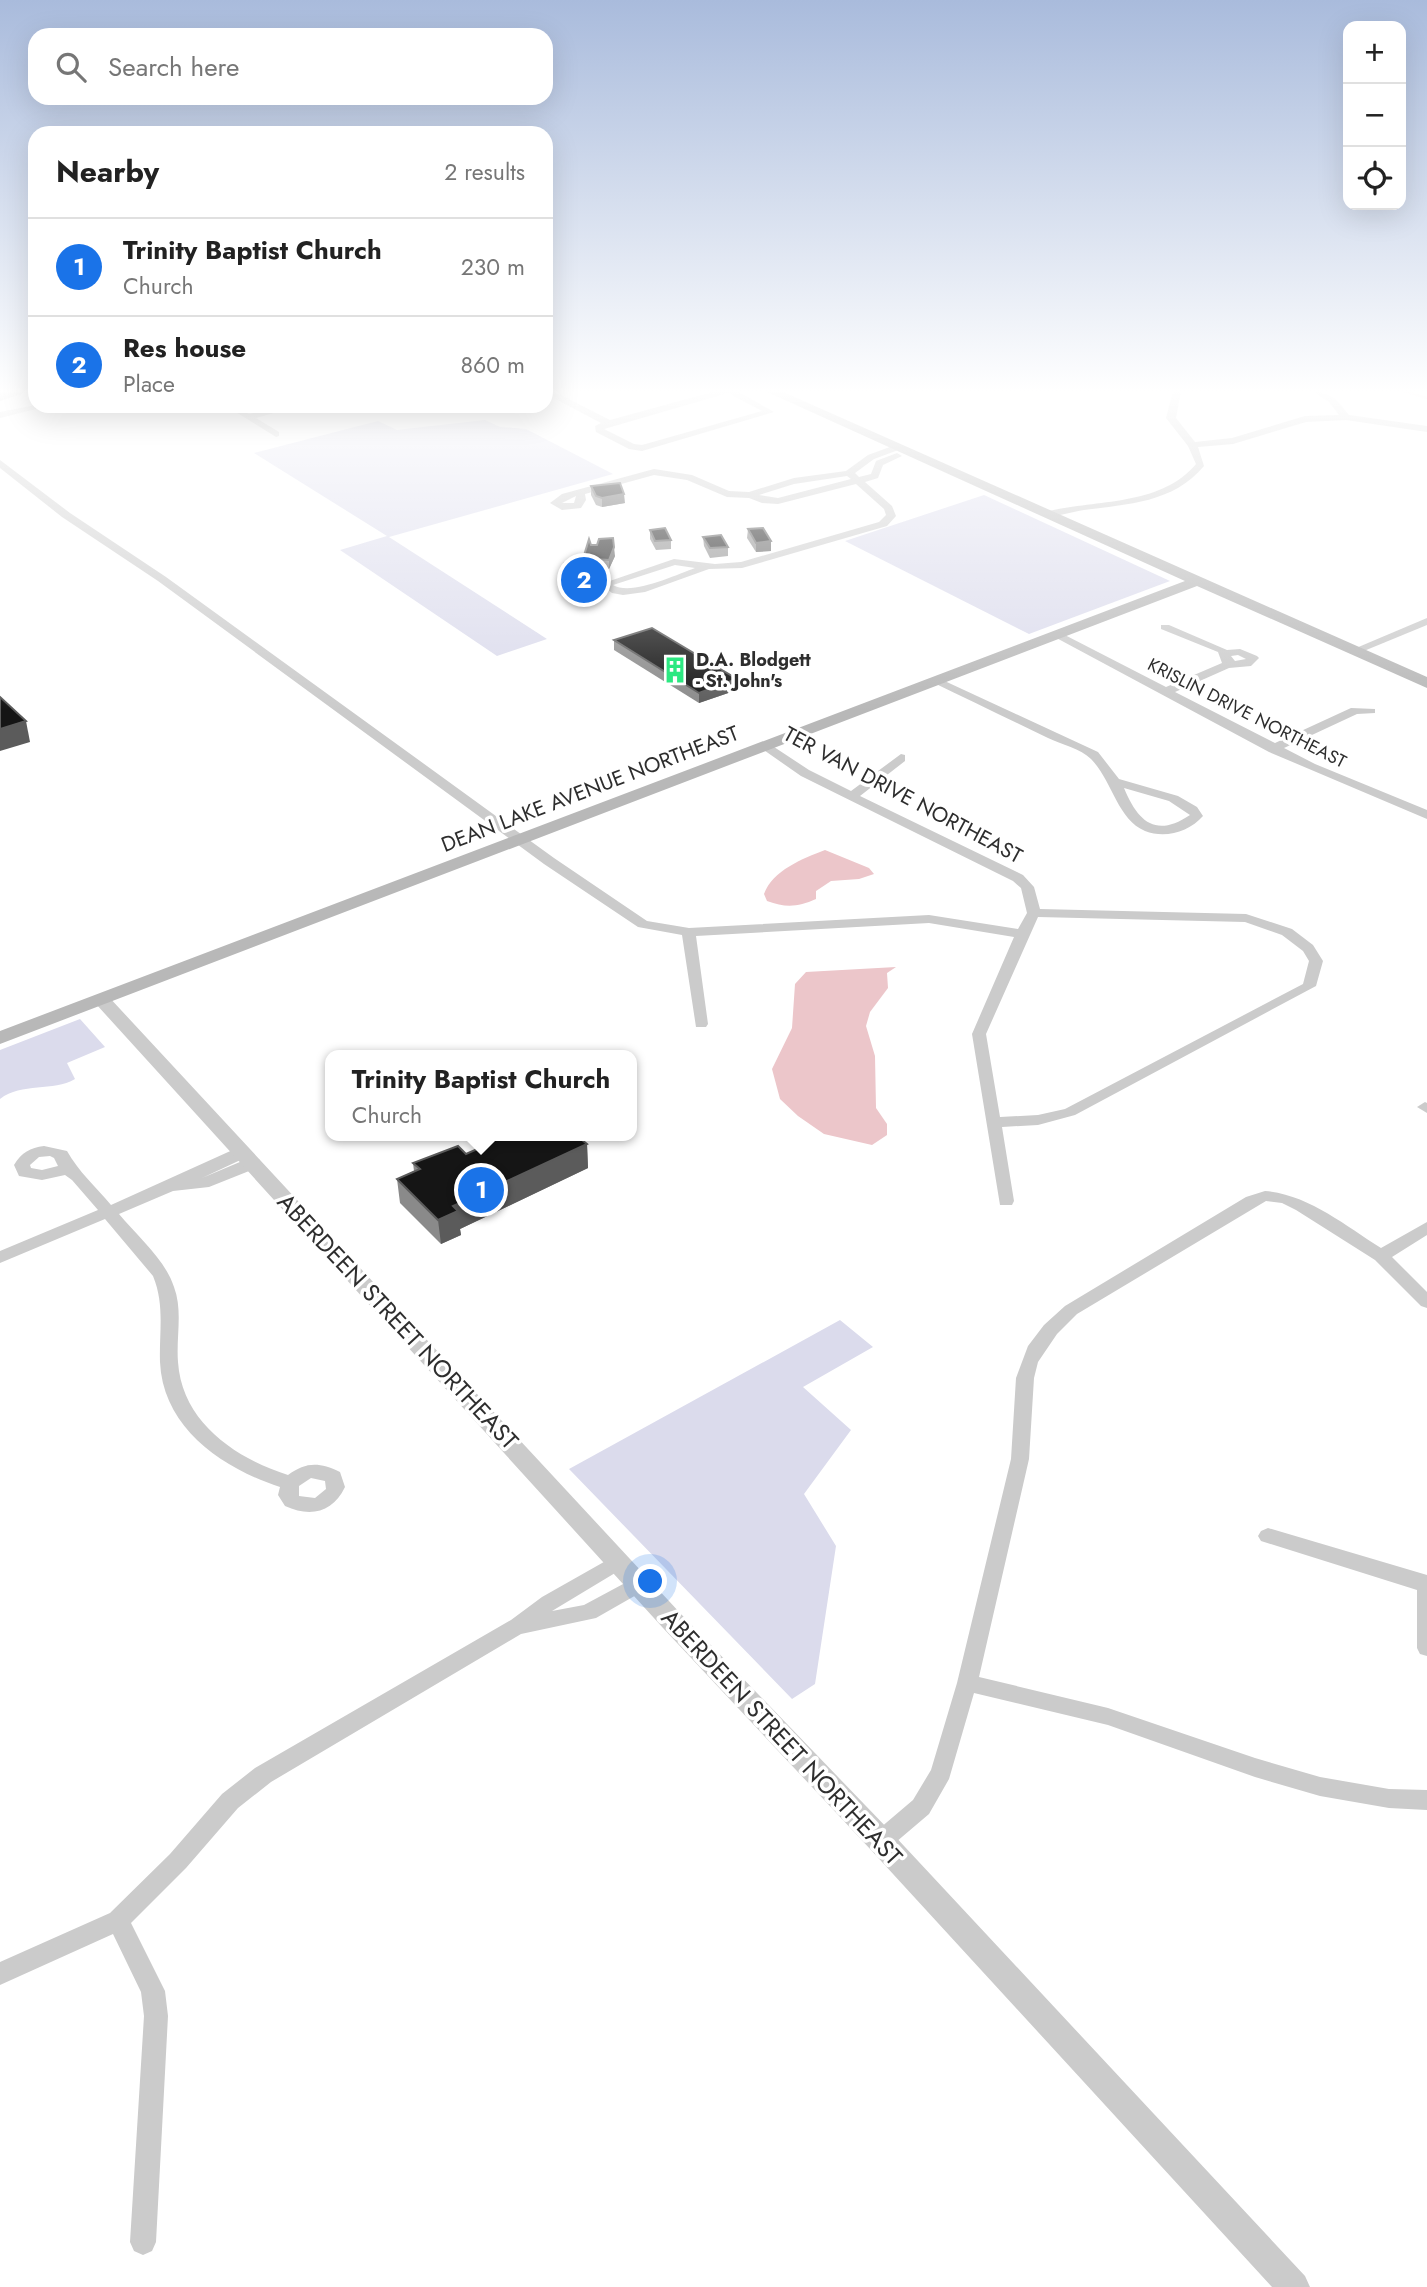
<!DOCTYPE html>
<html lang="en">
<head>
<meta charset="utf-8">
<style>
	body { margin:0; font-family:Jost,sans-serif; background:#f2f2f2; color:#222 }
	.controls { position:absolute; right:21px; top:21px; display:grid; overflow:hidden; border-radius:14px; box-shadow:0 7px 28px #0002 }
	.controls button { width:63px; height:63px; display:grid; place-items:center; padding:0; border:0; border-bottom:2px solid #e0e0e0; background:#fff; color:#222; font:35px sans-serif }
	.you { position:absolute; left:651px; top:1582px; width:24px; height:24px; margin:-18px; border:5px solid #fff; border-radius:50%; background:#1a73e8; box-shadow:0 0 0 10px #1a73e833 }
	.badge { display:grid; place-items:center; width:46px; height:46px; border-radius:50%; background:#1a73e8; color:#fff; font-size:23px; font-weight:700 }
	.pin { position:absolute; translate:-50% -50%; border:4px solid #fff; box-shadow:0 2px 7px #0006 }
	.popup { position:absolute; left:325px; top:1050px; width:312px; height:91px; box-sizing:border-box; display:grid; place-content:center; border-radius:14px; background:#fff; filter:drop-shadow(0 2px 5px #0005); font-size:23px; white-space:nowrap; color:#767676 }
	.popup b { font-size:26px; color:#222 }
	.popup::after { content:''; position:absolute; left:50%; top:100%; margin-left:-14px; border:14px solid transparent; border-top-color:#fff }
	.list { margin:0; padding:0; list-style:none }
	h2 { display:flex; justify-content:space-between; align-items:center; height:91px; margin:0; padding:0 28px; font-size:30px }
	h2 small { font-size:23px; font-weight:400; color:#767676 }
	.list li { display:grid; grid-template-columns:46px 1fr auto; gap:21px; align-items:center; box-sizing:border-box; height:98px; padding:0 28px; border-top:2px solid #e0e0e0 }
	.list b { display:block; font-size:26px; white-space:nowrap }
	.list p { margin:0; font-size:23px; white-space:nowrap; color:#767676 }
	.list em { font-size:23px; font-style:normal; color:#767676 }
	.icon { flex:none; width:38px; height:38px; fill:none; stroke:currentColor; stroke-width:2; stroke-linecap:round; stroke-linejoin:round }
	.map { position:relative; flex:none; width:1427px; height:2287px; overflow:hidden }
	.search { position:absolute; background:#fff; box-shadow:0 7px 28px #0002; left:28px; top:28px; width:525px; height:77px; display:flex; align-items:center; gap:18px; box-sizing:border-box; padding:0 24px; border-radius:21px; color:#767676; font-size:26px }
	.panel { position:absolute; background:#fff; box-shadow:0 7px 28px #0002; left:28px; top:126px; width:525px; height:287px; border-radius:21px }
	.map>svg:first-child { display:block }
</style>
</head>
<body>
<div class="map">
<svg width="1427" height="2287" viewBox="0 0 1427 2287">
	<rect width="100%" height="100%" fill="#fff"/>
	<g fill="#dbdbec">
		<polygon points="485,420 500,427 526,429 613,474 389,537 547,639 497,656 340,550 387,536 254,453 378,421 397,430"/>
		<polygon points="984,495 1170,581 1029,634 845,541"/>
		<path d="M80 1019 105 1047 67 1063 75 1079C53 1092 22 1082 0 1099V1050Z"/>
		<polygon points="840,1320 873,1347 803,1387 851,1430 804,1494 836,1546 815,1684 792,1699 569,1469"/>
	</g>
	<g fill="#ecc6ca">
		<path d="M825 850 869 868 874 874 859 879 831 881 816 891V899C798 907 786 908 767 901L764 894C773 870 802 859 825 850Z"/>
		<polygon points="896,967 887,973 888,988 870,1012 866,1026 875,1056 876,1108 887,1124 887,1135 872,1145 824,1134 798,1116 780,1099 772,1069 792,1028 795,984 806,972"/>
	</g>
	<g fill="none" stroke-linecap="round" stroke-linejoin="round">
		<polyline stroke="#ecc6ca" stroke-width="2.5" points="1404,391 1427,398"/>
		<g fill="#cbcbcb" fill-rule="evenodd">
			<path d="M546 391H553L610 420 716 391H737L774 412 642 451 629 449 596 432 595 426 601 423 546 394ZM728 393 762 411 642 445 634 444 604 429Z"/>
			<path d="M1173 391H1181L1176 418 1195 442 1232 438 1305 416 1339 415 1329 402 1312 391C1330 391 1338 401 1349 415L1427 426V432L1346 420 1306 422 1233 444 1198 447 1204 466C1173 503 1128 504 1084 510 1071 512 1057 517 1045 516V512C1096 499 1160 507 1196 464L1188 446 1166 418Z"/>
			<polygon points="35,405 48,406 0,418 0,412"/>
			<polygon points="226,406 236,406 249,414 283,406 299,406 256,418 279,432 279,436 276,437"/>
			<path d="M898 444 901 445V449L874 459 855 473 859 477 871 474 876 461 897 453 902 456 883 465 878 478 865 482 892 506 896 516 887 526 742 568 709 569 645 592 623 595 612 593 601 584 674 559 715 564 741 562 879 522 886 515 884 509 856 484 778 504 762 503 749 498 727 497 687 480 654 475 585 494 586 500 581 508 562 510 550 503 562 494 654 469 692 475 729 491 749 492 794 478 846 471 868 455ZM847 476 851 479 778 498 759 495 794 484ZM576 496 574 503H562ZM675 565 695 568C675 575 632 596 613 585Z"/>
			<path d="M0 460 70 513 166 577 554 858 647 921 689 928 929 915 1018 929 1027 913 1021 888 1013 881 801 776 758 746 760 743H768L809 770 851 791 901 754 905 755V761L860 796 1023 875 1034 887 1040 909 1246 914 1292 929 1313 945 1323 961 1316 986 1075 1115 1038 1125 1002 1127 1014 1201 1012 1205H1000L972 1034 1014 937 929 923 696 936 708 1024 706 1027H696L682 935 638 927 544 864 158 581 62 517 0 468ZM1038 917 1245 922 1282 935 1303 951 1309 961 1303 984 1065 1109 1038 1115 1000 1117 986 1034Z"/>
			<polygon points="1427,618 1427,625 1359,653 1349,651"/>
			<path d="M1161 625H1169L1227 650 1240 649 1257 656 1259 658 1251 666 1229 668 1175 692 1275 743 1351 708 1375 709V713L1357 714 1284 748 1315 764 1427 810V819L1269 752 1049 634 1059 632 1166 687 1222 663 1218 652 1161 629ZM1238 655 1246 659 1235 661 1231 656Z"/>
			<path d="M936 677 1098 752 1119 779 1178 796 1197 807 1203 816C1189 832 1165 839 1145 831 1117 819 1112 780 1091 759 1081 749 1061 744 1048 738 1009 719 971 701 932 682V678ZM1124 788 1169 801 1190 815C1156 838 1138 822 1124 788Z"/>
			<polygon points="1425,1102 1427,1103 1427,1113 1417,1107"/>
			<path d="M44 1146 67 1151C78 1171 96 1187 111 1205L237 1148 243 1147 251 1152 249 1156 202 1178 247 1159H259L261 1163 259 1167 209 1187 173 1191 119 1214C137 1236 165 1259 174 1287 183 1311 176 1337 178 1362 182 1422 235 1458 288 1475 306 1462 319 1462 340 1472L345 1487C333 1512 311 1518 285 1506L278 1495 280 1487C222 1468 163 1428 160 1362 159 1332 165 1305 153 1276L105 1219 0 1263V1251L98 1210 72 1180 65 1175 42 1180 19 1176 14 1165C22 1152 30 1148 44 1146ZM50 1156 54 1158 58 1166 42 1170 31 1168 30 1165 39 1157ZM311 1478 325 1481 326 1489 315 1498 299 1496V1486Z"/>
			<path d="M1265 1191C1309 1195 1344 1225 1381 1248L1427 1222V1235L1392 1257 1427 1292V1308L1421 1306 1375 1260 1296 1210 1282 1203 1266 1201 1077 1314 1057 1334 1038 1362 1034 1378 1029 1459 979 1677 1108 1708 1255 1758 1320 1777 1389 1789 1427 1790V1810L1389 1808 1320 1796 1255 1777 1108 1725 974 1693 949 1779 929 1814 889 1848 881 1851 873 1848 870 1841 873 1834 913 1800 931 1770 957 1683 1011 1459 1016 1378 1028 1346 1044 1325 1065 1306 1246 1197Z"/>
			<polygon points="1268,1528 1427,1575 1427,1656 1420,1654 1417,1648 1417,1590 1261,1541 1258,1536 1261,1531"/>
			<polygon points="618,1554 625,1557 628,1562 625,1567 552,1611 584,1605 638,1576 645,1578 648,1584 645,1590 596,1618 521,1634 271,1782 238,1808 186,1868 131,1923 165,1991 168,2016 156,2242 152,2251 143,2255 134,2251 130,2242 144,2016 141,1992 113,1934 0,1985 0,1962 110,1913 170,1854 222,1794 255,1768 511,1620 542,1597"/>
		</g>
		<polygon fill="#cbcbcb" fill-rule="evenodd" points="102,995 108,996 681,1614 891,1832 1305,2276 1310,2287 1272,2287 871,1850 663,1628 96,1004 93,1000"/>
		<polygon fill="#b8b8b8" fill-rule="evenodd" points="765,391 781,391 1427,677 1427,688 1197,586 0,1044 0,1031 1185,581"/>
		<polygon fill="#959595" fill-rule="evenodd" points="0,391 30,391 0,401"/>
	</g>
	<g fill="#8a8a8a">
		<polygon points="591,486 625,503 602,507 596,505 591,495"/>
		<polygon points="748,529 771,551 756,552 747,538"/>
		<polygon points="650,530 671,540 671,549 656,550 650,539"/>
		<polygon points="703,537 728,547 728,556 710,558 704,546"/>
		<polygon points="591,545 597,545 615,556 609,569 600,569 601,581 591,586 571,585 566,573 565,563 582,562"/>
		<polygon points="614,640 737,679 737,690 699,703 614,650"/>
		<polygon points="482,1137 587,1144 588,1168 460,1229 461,1235 441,1244 400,1203 397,1179 414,1171 413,1163 466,1154 483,1147"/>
	</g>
	<g fill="#5b5b5b">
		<polygon points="624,494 625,503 602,507 602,498"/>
		<polygon points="771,541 771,551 756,552 756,543"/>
		<polygon points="614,547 615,556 609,569 609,560"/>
		<polygon points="601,571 601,581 591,586 591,576"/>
		<polygon points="737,679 737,690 699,703 699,693"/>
		<polygon points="26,721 30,742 0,751 0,729"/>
		<polygon points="587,1144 588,1168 460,1229 461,1235 441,1244 438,1220 453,1206"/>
	</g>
	<g fill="#151515" stroke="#5b5b5b" stroke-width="2">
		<polygon points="620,483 624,494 602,498 596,496 591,486"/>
		<polygon points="665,528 671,540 655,541 650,530"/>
		<polygon points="763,528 771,541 756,543 748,529"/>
		<polygon points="721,535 728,547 710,548 703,537"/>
		<polygon points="613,538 614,547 609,560 596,559 601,571 591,576 570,576 565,563 582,562 589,539 591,545 597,545 599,539"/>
		<polygon points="652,628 737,679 699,693 614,640"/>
		<polygon points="0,697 26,721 0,729"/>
		<polygon points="485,1136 577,1136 587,1144 453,1206 458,1211 438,1220 397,1179 420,1169 413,1163 458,1146 466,1154 489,1144 482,1137"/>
	</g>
	<linearGradient id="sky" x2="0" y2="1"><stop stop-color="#a9bbdc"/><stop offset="0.55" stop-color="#fff"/><stop offset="1" stop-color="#fff" stop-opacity="0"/></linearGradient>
	<rect width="1427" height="711" fill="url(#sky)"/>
	<defs>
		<g id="building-bare" transform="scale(2.1)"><path d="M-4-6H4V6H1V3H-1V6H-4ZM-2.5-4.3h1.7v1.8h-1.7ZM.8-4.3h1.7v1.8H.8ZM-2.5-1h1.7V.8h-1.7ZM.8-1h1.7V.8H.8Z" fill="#2ce881" stroke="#fff" stroke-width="2.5" paint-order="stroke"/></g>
	</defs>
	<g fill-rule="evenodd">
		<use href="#building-bare" x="675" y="670"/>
	</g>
	<g text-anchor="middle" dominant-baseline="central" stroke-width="7" stroke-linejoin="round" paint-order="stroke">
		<g font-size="18" font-weight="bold" fill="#2e2e2e" stroke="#fff" text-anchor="start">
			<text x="696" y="660">D.A. Blodgett<tspan x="696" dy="21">- St. John's</tspan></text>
		</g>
		<g font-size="18" fill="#2e2e2e" stroke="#fff">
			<text transform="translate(1247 713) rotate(27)">KRISLIN DRIVE NORTHEAST</text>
		</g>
		<g font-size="21" fill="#2e2e2e" stroke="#fff">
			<text transform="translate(590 789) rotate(-21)">DEAN LAKE AVENUE NORTHEAST</text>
			<text transform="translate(903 795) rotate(28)">TER VAN DRIVE NORTHEAST</text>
		</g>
		<g font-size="24" fill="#2e2e2e" stroke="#fff">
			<text transform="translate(398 1321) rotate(47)">ABERDEEN STREET NORTHEAST</text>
			<text transform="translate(782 1737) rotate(47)">ABERDEEN STREET NORTHEAST</text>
		</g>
	</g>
</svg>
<div class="controls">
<button>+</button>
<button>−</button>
<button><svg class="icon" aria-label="locate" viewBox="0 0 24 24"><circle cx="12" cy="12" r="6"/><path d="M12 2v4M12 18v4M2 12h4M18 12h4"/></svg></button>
</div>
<div class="you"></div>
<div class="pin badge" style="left:481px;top:1190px">1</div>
<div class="popup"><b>Trinity Baptist Church</b>Church</div>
<div class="pin badge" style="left:584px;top:580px">2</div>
<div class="search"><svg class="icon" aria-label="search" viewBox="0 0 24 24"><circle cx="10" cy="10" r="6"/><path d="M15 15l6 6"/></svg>Search here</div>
<section class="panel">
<h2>Nearby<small>2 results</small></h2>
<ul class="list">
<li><span class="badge">1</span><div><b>Trinity Baptist Church</b><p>Church</p></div><em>230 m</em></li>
<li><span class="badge">2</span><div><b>Res house</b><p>Place</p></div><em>860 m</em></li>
</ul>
</section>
</div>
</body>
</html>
